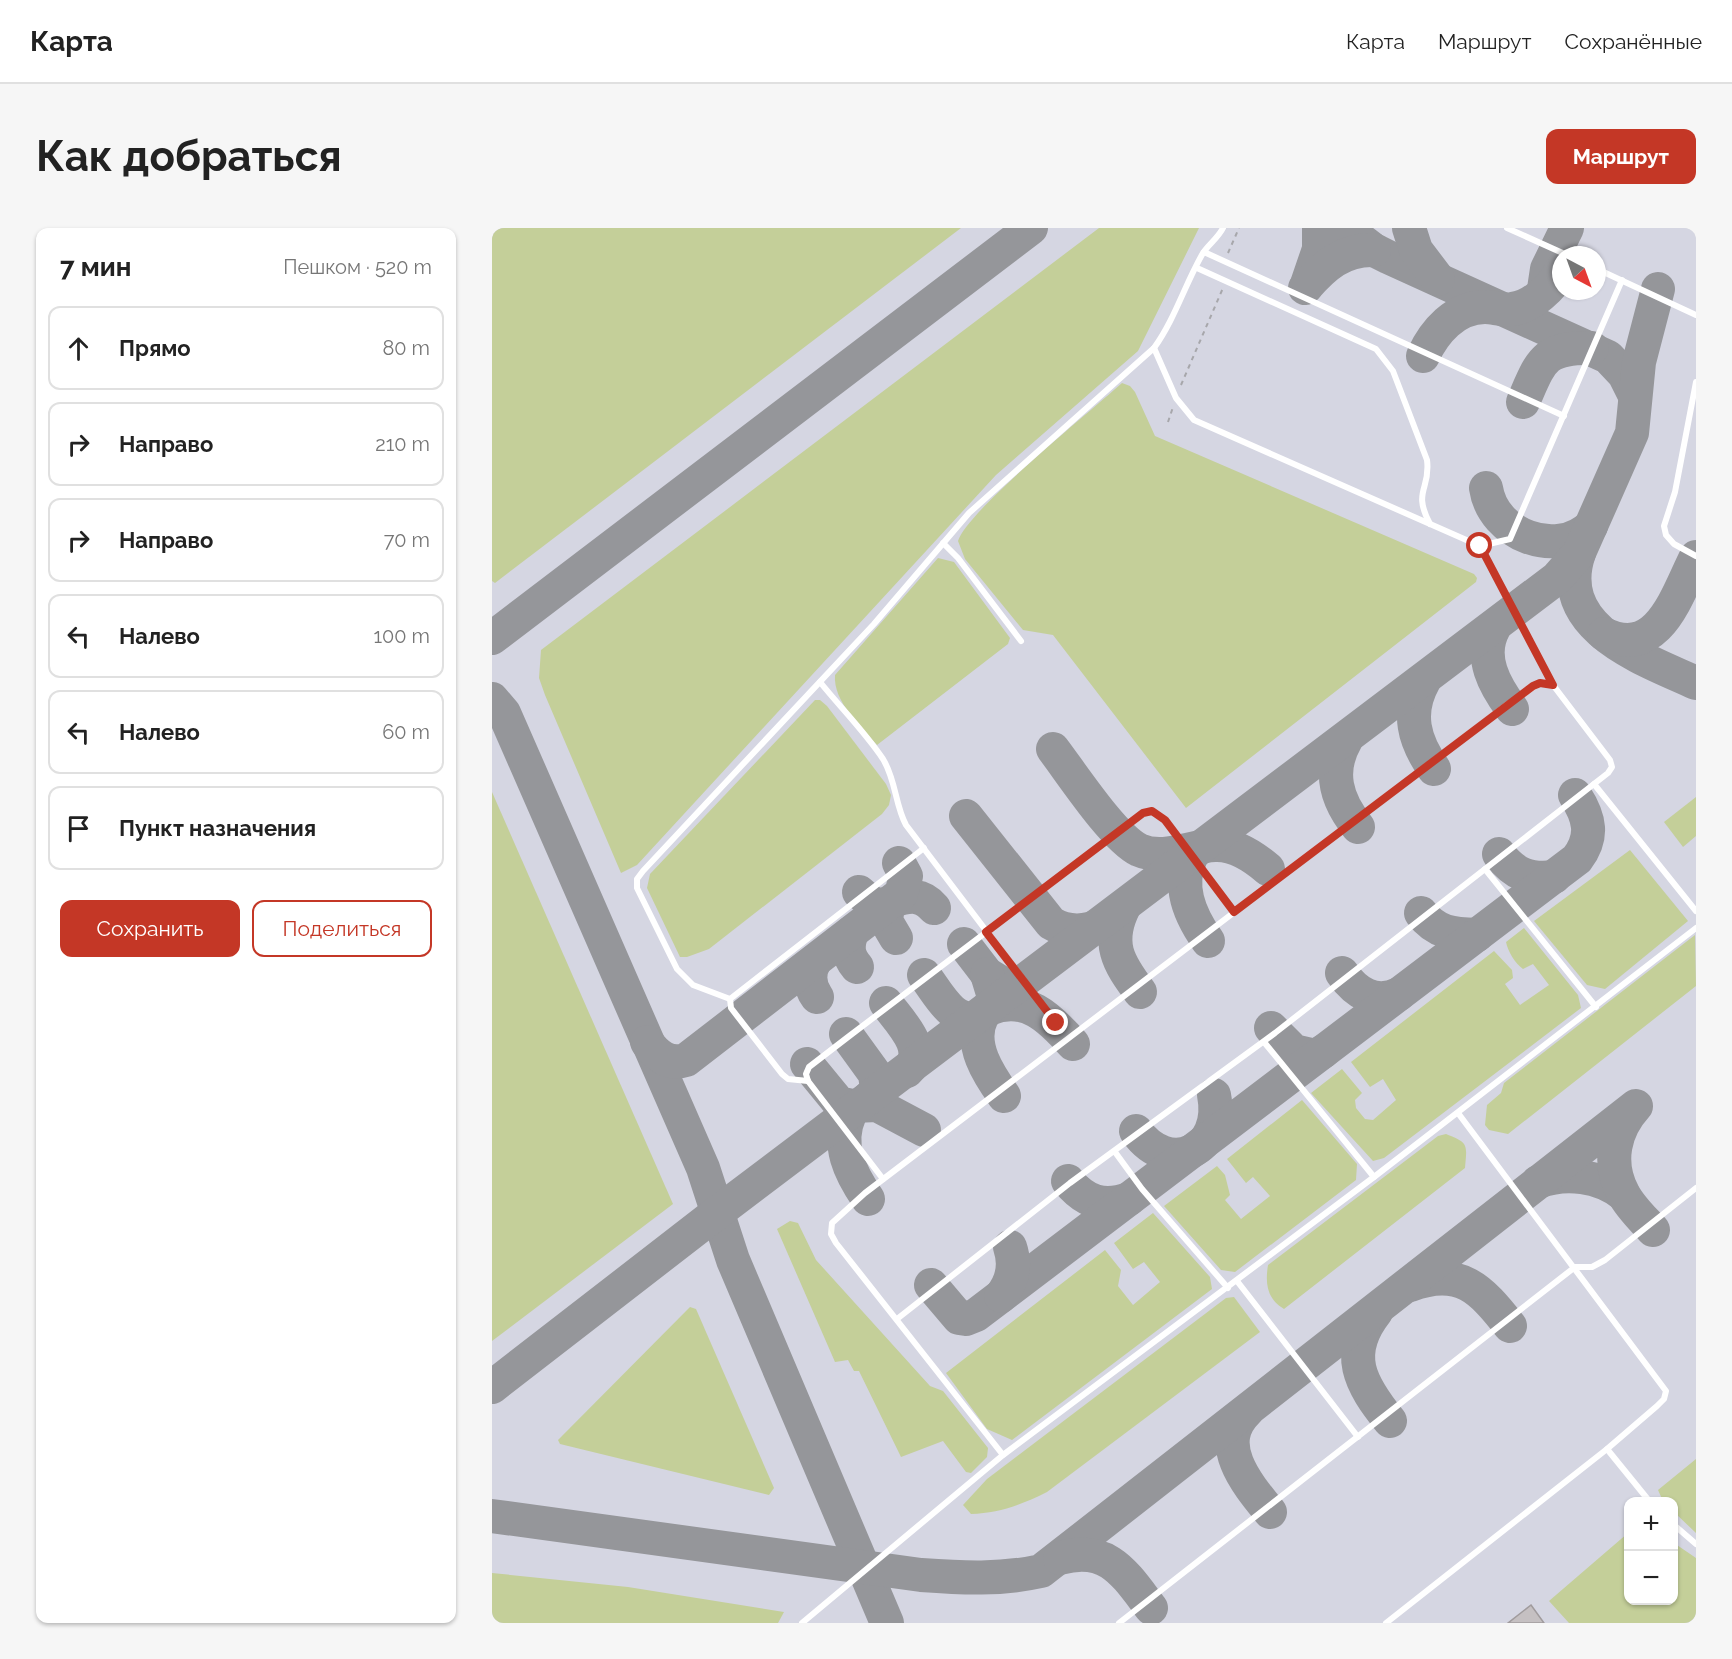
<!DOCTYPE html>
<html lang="ru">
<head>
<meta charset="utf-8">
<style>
	body { margin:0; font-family:Raleway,sans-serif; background:#f6f6f6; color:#222 }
	.controls { position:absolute; right:18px; bottom:18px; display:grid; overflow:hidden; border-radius:12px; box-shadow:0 2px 4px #0004 }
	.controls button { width:54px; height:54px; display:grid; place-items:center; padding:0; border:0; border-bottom:2px solid #e0e0e0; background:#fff; color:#222; font:30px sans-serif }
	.compass { position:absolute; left:1060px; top:18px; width:54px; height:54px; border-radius:50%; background:#fff; box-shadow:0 2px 4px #0004; rotate:139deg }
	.stop { position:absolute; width:18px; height:18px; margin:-14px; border:4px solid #c43726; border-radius:50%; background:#fff }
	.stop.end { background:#c43726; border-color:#fff; box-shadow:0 2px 6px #0008 }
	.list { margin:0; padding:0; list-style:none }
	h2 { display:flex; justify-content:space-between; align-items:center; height:78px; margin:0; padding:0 24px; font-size:26px }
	h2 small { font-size:20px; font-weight:400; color:#767676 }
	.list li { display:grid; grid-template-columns:39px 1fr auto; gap:18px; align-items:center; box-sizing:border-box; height:84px; margin:0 12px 12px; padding:0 12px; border:2px solid #e0e0e0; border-radius:12px }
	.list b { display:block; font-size:22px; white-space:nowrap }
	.list em { font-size:20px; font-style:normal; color:#767676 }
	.actions { display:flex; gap:12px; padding:18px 24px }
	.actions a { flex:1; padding:14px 0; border:2px solid #c43726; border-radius:12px; text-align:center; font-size:21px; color:#c43726 }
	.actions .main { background:#c43726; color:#fff }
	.icon { flex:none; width:33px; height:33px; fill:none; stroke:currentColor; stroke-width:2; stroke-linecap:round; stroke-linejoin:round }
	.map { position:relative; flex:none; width:1204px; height:1395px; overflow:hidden; border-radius:12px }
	header { display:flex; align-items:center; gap:36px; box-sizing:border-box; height:84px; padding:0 30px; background:#fff; border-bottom:2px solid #e0e0e0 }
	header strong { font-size:28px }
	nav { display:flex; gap:33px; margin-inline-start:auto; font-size:21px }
	.intro { display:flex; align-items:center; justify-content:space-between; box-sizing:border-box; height:144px; padding:0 36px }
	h1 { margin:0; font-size:42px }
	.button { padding:15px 27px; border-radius:12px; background:#c43726; color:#fff; font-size:21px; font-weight:700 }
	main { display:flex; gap:36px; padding:0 36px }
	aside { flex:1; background:#fff; border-radius:12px; box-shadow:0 2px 4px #0004 }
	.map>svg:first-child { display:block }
</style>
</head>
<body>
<header>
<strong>Карта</strong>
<nav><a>Карта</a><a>Маршрут</a><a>Сохранённые</a></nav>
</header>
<div class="intro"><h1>Как добраться</h1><a class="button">Маршрут</a></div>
<main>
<aside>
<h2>7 мин<small>Пешком · 520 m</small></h2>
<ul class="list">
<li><svg class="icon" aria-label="ahead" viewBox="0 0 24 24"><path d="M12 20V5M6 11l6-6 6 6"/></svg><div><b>Прямо</b></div><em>80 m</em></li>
<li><svg class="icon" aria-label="right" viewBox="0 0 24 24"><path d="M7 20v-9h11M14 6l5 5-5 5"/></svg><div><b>Направо</b></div><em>210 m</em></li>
<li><svg class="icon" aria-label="right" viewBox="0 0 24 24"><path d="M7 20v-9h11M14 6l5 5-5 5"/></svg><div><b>Направо</b></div><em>70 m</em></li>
<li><svg class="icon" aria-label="left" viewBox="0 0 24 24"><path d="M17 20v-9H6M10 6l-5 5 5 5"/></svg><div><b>Налево</b></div><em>100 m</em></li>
<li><svg class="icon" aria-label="left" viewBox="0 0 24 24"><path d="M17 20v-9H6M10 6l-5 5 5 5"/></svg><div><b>Налево</b></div><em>60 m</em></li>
<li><svg class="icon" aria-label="arrive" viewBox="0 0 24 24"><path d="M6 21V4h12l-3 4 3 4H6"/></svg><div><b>Пункт назначения</b></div></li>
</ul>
<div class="actions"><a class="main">Сохранить</a><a>Поделиться</a></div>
</aside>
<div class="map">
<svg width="1204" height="1395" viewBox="0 0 1204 1395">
	<rect width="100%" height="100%" fill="#e0e1e6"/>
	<path fill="#d5d6e2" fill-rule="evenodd" d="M0 0H1204V1395H0ZM1069 27H1105V63H1069ZM1136 1274H1182V1372H1136Z"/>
	<g fill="#c4cf99">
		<polygon points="0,0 469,0 3,355 0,353"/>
		<polygon points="607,0 707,0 646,123 504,247 145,637 129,645 53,467 47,450 49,422"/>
		<path d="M630 155 638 158 643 164 663 208 982 346 985 350 984 354 694 580 561 407 531 402 473 331 466 313C476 282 599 183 630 155Z"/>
		<path d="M446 330 462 334 518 410 516 416 385 517C369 498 341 474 343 447Z"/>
		<polygon points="323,472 328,472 335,478 394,556 399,567 397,577 390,586 217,721 195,729 188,729 155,660 158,646"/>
		<polygon points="0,564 181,976 0,1113"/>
		<polygon points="1204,569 1204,608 1191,619 1172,594"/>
		<polygon points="1138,622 1196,693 1113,761 1095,757 1042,693"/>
		<path d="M1032 700 1086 767 1089 780 892 930 881 933 819 865 850 841 870 865 863 872 864 880 873 891 881 892 904 872 891 851 878 859 859 834 1002 723 1020 742 1021 750 1013 756 1028 777 1057 757 1041 736 1031 741C1023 735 1016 724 1014 714Z"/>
		<polygon points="1203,707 1204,758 1016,906 997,902 993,897 995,877 1009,865 1012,855"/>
		<polygon points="810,872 865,936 864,952 743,1044 729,1042 672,978 725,938 733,947 738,967 733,972 749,991 778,968 761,949 754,955 735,931"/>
		<path d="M954 906C977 915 975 916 973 940L792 1081C775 1071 773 1056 776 1037L946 908Z"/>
		<polygon points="661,985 718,1049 720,1061 520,1212 495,1201 454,1145 613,1022 629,1042 626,1058 641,1077 668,1054 652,1034 641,1041 622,1015"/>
		<polygon points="298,993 306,995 324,1032 438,1158 451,1163 496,1220 495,1229 479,1245 474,1244 451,1213 409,1229 367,1143 362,1143 356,1132 343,1134 285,1001"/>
		<path d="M742 1069 768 1104 555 1264C529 1277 507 1285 479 1286L471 1277 495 1251 734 1070Z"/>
		<polygon points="198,1079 204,1081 282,1260 277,1267 68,1216 66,1212"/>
		<polygon points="1204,1231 1204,1305 1182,1284 1182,1274 1171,1273 1166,1262"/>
		<polygon points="1136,1305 1136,1372 1182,1372 1182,1315 1204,1330 1204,1395 1077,1395 1057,1373"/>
		<polygon points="0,1345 136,1359 292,1384 286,1395 0,1395"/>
	</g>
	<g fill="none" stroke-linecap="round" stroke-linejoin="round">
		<g stroke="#95969a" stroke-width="34">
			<polyline points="853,0 882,22 896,29 1116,129 1132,146 1143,168"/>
			<polyline points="917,0 924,22 946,51"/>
			<polyline points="814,59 827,21 827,0"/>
			<path d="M813 60C832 38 851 21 882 22"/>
			<polyline points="1052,61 1055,41 1075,0"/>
			<path d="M931 128C942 104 963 79 993 79 1002 79 1011 83 1020 81 1040 79 1061 59 1069 42"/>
			<path d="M1031 174C1049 133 1051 119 1100 120"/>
			<path d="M994 260C1001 307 1064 331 1099 298"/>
			<path d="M1087 325C1061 401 1152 431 1204 455"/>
			<path d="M1002 400C986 429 1003 458 1020 481"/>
			<path d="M1112 406C1167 432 1185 366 1204 329"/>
			<polyline points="0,410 539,0"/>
			<path d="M932 453C914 485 922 513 942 541"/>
			<polyline points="0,471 12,485 211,940 241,1032 395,1395"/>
			<path d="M854 512C836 543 844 572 866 599"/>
			<path d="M561 521C580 546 621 609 647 622 672 633 698 618 723 617 742 616 762 629 776 641"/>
			<path d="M474 588 559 695C575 705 595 705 611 695"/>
			<path d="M1007 626C1022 646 1037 652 1062 649"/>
			<path d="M699 629C685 658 698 688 716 713"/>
			<polyline points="367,664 381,676 396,677 394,693 404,710"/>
			<path d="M401 673C418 667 430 666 442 680"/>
			<path d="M632 679C614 715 626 735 648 764"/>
			<path d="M929 685C944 705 961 706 985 707"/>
			<path d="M360 704C355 718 355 727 365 739"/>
			<polyline points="472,716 495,746 513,757"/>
			<path d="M323 733C316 745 317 758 325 769"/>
			<path d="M850 745C864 765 883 777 907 766"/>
			<path d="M495 746 502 769C500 778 494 782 490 789 476 816 497 847 512 868"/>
			<path d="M432 747C445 763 461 798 486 789"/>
			<path d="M394 775C408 794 438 822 415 843"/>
			<path d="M497 781C533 765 558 790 581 816"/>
			<polyline points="779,800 802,823 824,828 832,823"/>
			<polyline points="354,806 383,846 385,862 375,872"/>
			<path d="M155 814C165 828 177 837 194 832L409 666 414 648 407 635"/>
			<polyline points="315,836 347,875 361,878 385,877 432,902"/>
			<path d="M358 886C344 917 358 945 376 971"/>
			<path d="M644 903C677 949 733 923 722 867"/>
			<path d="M576 953C593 974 612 980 637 971"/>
			<path d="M1046 954C1074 943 1108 948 1131 966"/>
			<path d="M439 1057 467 1090 474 1091 484 1087 1023 678 1085 631C1102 609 1098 590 1083 567"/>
			<path d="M918 1057C968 1038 989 1061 1018 1098"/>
			<path d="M509 1068C521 1053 524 1037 518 1019"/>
			<path d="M884 1084C851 1126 868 1156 898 1193"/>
			<polyline points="0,1159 226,984 1065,350 1087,325 1140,205 1147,134 1166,61"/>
			<path d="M755 1183C721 1216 755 1256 778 1284"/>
			<path d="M0 1288 429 1347C470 1350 509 1352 549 1343L1144 878C1122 902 1115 935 1131 965 1138 979 1151 991 1161 1002"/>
			<path d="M568 1330C616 1316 633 1346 659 1380"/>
		</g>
	</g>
	<polygon fill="#c5c0c2" stroke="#a09b9d" stroke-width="1.5" points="1039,1377 1052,1395 1016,1395"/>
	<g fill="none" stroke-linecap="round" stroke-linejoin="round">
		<g stroke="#a7a7ab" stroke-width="2" stroke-dasharray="4.5 4.5" stroke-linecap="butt">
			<polyline points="736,25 747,0"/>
			<polyline points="689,157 731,60"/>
			<polyline points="676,194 681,179"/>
		</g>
		<g stroke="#fff" stroke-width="6">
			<polyline points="1015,0 1075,27"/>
			<polyline points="712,24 1072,188"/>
			<path d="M705 40 884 121 901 143 935 232C939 262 920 262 938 296"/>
			<polyline points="1105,41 1204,87"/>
			<polyline points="662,120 684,170 702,192 988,318"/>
			<polyline points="1204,154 1183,264 1172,298 1174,307 1182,316 1204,328"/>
			<polyline points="451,315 466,330 529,413"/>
			<path d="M328 454C348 479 373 504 391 531 404 552 403 577 414 597L564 795"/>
			<polyline points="1061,457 988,318 1018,311 1130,52"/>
			<polyline points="1102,556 1204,683"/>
			<polyline points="993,641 1104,779"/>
			<path d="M238 771 201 757 185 741 145 660V651L151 643 382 396 477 285 662 120C683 91 693 56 711 25 717 16 726 10 731 0"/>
			<polyline points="772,814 882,949"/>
			<polyline points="316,853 296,851 290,846 239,780 238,771 432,620"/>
			<polyline points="623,924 650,961 736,1060"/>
			<polyline points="391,951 316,853 314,846 317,839 356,809 651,585 660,583 673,592 742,684"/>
			<polyline points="745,1053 866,1209"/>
			<polyline points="405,1091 578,955 783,805 1116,545 1120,539 1118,532 1061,457 1048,455 1016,476 373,965 340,995 339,1006 344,1015 511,1227"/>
			<polyline points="1115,1221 1158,1274"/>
			<polyline points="1182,1297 1204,1316"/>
			<polyline points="310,1395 511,1227 882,949 1204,700"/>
			<polyline points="627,1395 1083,1039 1100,1039 1113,1032 1204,960"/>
			<polyline points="894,1395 1115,1221 1165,1178 1172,1171 1174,1163 966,885"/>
		</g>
	</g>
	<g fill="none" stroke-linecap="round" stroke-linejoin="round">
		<polyline stroke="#c43726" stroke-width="8" points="564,795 494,704 651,585 660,583 673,592 742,684 1041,458 1048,455 1061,457 988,318"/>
	</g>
</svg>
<div class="controls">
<button>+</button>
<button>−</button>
</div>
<svg class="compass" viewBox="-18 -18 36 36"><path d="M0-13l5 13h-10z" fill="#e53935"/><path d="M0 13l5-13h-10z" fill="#767676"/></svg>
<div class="stop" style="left:988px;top:318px"></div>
<div class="stop end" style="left:564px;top:795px"></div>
</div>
</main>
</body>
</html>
